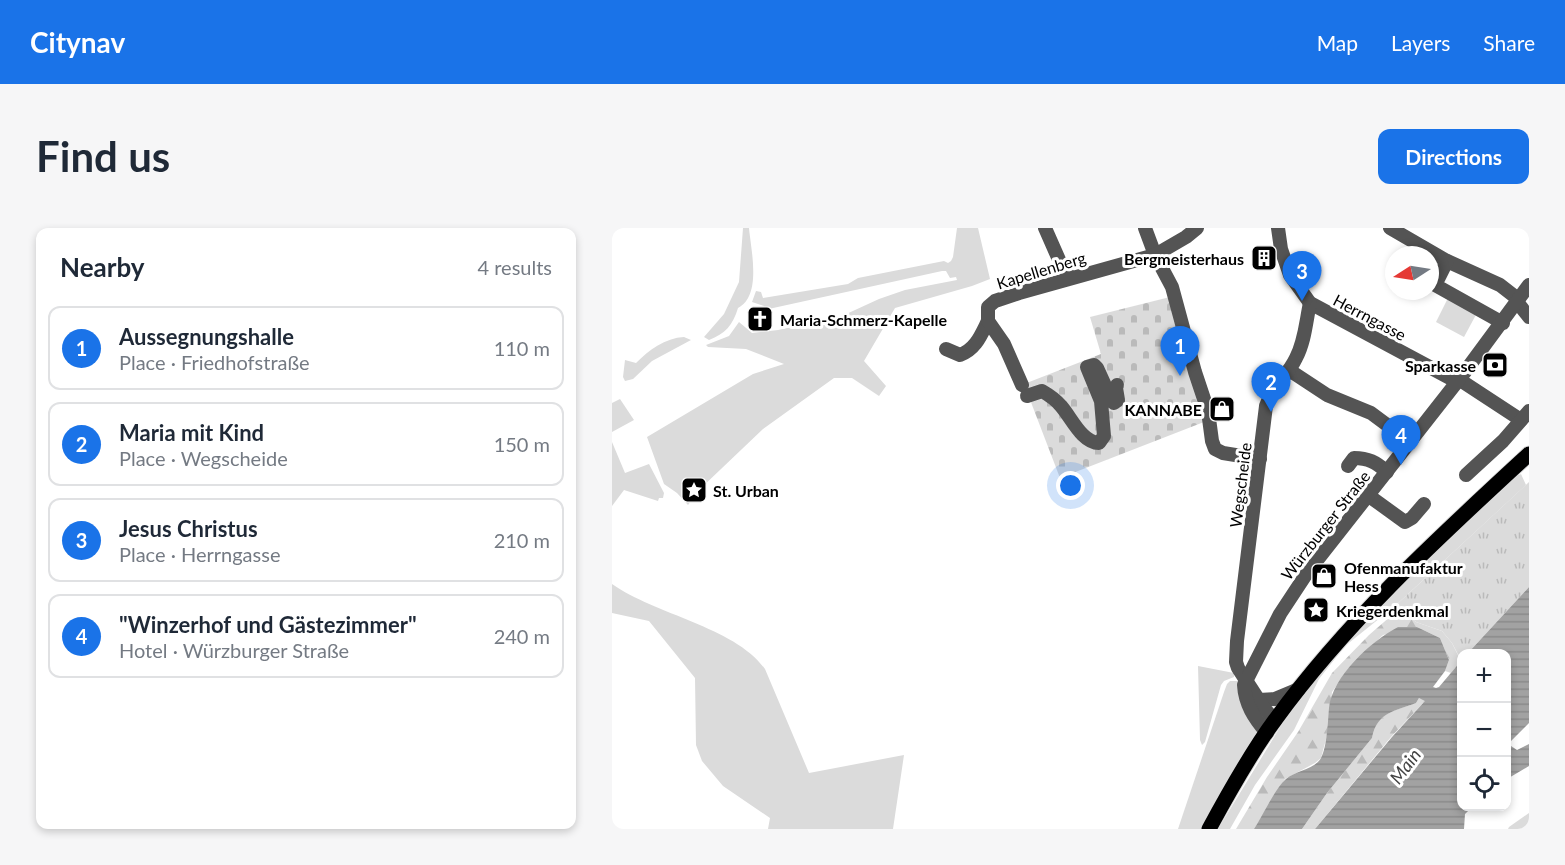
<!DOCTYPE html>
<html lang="en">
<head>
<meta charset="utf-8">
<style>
	body { margin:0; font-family:Lato,sans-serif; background:#f6f6f7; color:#1f2937 }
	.controls { position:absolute; right:18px; bottom:18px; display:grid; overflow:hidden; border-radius:12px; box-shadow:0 3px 9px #0003 }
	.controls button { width:54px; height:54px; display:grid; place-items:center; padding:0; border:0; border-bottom:2px solid #e0e1e3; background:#fff; color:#1f2937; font:30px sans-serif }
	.compass { position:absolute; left:773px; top:18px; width:54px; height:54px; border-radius:50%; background:#fff; box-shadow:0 3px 9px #0003; rotate:258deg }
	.you { position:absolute; left:459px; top:258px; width:21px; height:21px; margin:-15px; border:4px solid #fff; border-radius:50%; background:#1a73e8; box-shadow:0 0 0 9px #1a73e833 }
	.badge { display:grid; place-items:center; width:39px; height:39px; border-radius:50%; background:#1a73e8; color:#fff; font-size:20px; font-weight:700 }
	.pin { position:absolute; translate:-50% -50px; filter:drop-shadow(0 2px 3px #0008) }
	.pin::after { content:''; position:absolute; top:32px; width:21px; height:18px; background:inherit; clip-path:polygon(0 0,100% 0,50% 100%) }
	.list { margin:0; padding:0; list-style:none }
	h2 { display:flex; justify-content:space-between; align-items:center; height:78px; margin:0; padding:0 24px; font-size:26px }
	h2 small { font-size:20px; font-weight:400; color:#747a83 }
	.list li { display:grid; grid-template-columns:39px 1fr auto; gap:18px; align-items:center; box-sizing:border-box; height:84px; margin:0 12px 12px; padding:0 12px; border:2px solid #e0e1e3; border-radius:12px }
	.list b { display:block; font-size:22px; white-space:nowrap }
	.list p { margin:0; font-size:20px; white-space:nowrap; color:#747a83 }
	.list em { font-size:20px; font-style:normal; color:#747a83 }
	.icon { flex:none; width:33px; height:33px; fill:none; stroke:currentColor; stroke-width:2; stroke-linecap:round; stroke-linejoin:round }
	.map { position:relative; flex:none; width:917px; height:601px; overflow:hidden; border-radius:12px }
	header { display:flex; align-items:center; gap:36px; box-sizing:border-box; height:84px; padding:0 30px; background:#1a73e8; color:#fff }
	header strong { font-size:28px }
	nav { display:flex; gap:33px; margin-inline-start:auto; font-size:21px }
	.intro { display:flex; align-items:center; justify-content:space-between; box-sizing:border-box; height:144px; padding:0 36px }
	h1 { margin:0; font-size:42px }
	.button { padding:15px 27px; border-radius:12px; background:#1a73e8; color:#fff; font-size:21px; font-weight:700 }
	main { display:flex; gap:36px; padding:0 36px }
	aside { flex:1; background:#fff; border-radius:12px; box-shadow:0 3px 9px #0003 }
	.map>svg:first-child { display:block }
</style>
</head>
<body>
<header>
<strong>Citynav</strong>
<nav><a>Map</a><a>Layers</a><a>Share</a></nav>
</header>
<div class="intro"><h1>Find us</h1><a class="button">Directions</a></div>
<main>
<aside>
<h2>Nearby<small>4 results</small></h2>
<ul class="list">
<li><span class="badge">1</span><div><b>Aussegnungshalle</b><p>Place · Friedhofstraße</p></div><em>110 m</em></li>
<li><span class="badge">2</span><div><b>Maria mit Kind</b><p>Place · Wegscheide</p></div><em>150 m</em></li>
<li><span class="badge">3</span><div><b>Jesus Christus</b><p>Place · Herrngasse</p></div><em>210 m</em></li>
<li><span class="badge">4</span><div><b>&quot;Winzerhof und Gästezimmer&quot;</b><p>Hotel · Würzburger Straße</p></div><em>240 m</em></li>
</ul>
</aside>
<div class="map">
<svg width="917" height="601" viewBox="0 0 917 601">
	<defs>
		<pattern id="forest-firs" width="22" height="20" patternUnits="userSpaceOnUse" patternTransform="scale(1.5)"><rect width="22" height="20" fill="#dbdbdb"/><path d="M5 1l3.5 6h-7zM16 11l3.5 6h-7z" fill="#bababa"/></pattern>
		<pattern id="cemetery-stones" width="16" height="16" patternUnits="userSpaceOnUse" patternTransform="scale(1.5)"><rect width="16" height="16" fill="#dbdbdb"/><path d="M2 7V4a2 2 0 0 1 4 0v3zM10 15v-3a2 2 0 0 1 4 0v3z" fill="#bababa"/></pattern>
		<pattern id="park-tufts" width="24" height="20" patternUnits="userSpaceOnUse" patternTransform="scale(1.5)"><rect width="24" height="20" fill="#dbdbdb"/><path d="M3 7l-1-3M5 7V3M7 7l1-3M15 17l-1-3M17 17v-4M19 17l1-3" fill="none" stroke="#bababa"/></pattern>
		<pattern id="water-rules" width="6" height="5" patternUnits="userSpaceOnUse" patternTransform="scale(1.5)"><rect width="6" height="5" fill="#a2a2a2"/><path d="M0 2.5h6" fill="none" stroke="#8a8a8a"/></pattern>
	</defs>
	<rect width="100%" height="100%" fill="#fff"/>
	<g fill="#dbdbdb">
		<path d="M131 0H137C139 22 150 68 126 80 121 97 113 106 97 112L92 109 112 86 127 54Z"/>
		<polygon points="345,0 366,0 378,51 360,58 283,80 252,133 274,158 267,168 240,150 222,150 151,201 88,261 76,277 65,265 52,256 35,209 141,146 172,136 134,121 96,119 94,117 117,108 127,94 140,105 166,102 230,88 267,71 293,62 345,52 344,49 338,50 334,43 330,43 152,82 152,78 140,74 144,63 149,64 151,70 236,56 246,50 332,33 336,35 339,33 341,29"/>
		<polygon points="837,68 866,83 852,109 824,94"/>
		<path d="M72 109 79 112 40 133 21 151 13 153 11 149 13 132 24 135C37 122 53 110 72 109Z"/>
		<polygon points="8,171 22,192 0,204 0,175"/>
		<polygon points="0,214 13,245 37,236 52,265 51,270 47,270 46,273 12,262 0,278"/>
		<path d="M904 244 907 247 909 246 914 257 783 378 733 418 707 451 682 502 643 557 618 601H606L670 496 728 419 865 282C882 272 893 260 904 244Z"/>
		<path d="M0 356C44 387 123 399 153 441L197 545 292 527 281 601H156L158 590 111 558 90 533 84 517 83 450 37 393 0 385Z"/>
		<polygon points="586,438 622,445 622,449 612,453 609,457 593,514 590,517 588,512"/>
		<polygon points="618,453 628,453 647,501 592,601 566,601 612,464 615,456"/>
		<polygon points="917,585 917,601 896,601 897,599"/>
	</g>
	<g fill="url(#forest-firs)">
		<polygon points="787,381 804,394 830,403 840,415 849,433 839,445 833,443 837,432 828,410 805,399 771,407 738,439 720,464 717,500 709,530 703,535 673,551 642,601 624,601 655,549 686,504 720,445 757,407"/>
		<path d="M807 470 814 472 779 509 703 601H690L715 565 760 510C765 484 782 483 804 475Z"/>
	</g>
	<polygon fill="url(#cemetery-stones)" points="558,69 592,194 448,250 412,156 489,126 478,89"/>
	<polygon fill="url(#park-tufts)" points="917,254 917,359 856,425 849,425 849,432 840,415 830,403 804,394 783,378"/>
	<g fill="url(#water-rules)">
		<polygon points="917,359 917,495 899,513 899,518 905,522 917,516 917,538 895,551 894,425 856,425"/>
		<path d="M786 399H805L828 410 837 432 833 443 821 459 824 460 827 459 849 433V578L860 579 853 586 852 601H703L780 509 813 473 807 470 804 475C783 483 765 484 760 510L715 565 690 601H642C650 589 664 559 674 551 683 543 703 541 709 530 715 519 716 493 717 480 720 449 759 413 786 399Z"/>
	</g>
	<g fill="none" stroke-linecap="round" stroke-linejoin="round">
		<g stroke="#dbdbdb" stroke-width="17">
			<path id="major" d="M597 601C617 564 638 526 663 492 735 393 827 309 917 226"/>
		</g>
		<g stroke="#545454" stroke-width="14">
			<polyline points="433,0 448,34 458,50"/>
			<polyline points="533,0 543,27 560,59 583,144 596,183 600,213 603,221 611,225 648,231"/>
			<polyline points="666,0 669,21 678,47 698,75 838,150 851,154 909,192"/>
			<polyline points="778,0 835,33 888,57 906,71"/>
			<polyline points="835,33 823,57 891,95"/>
			<polyline points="905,74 917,89"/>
			<path d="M334 121 348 127C364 121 369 107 376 93"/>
			<polyline points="677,142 715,167 759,185 798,214"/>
			<polyline points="410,157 392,116 376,93 376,79 383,73 407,65 543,27 574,9 585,0"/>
			<path d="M415 168 430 163C437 167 444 172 449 178 459 189 470 215 487 215L492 208 489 173 475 139 482 137 485 140 500 173 502 175 506 172 504 160 505 157"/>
			<path d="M736 238 742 230C756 230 764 234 775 244"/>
			<polyline points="854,247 891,213 917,183"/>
			<polyline points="757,268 793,294 800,290 812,276"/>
			<polyline points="647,472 663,471 687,461"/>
			<path d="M663 493 652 480 626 440 624 434 625 413 654 178C662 156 675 149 684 130 693 113 694 93 698 75"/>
			<path d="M655 505C642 490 633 476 632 457L668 386 695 345 852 145 917 57"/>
		</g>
		<use href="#major" stroke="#000" stroke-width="15"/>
	</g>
	<defs>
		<g id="building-square" transform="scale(1.35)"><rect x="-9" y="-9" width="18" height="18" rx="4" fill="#000" stroke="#fff"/><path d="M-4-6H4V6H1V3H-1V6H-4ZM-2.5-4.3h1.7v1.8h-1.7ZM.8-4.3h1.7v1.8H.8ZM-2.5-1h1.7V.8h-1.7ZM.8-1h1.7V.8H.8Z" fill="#fff"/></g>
		<g id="church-square" transform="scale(1.35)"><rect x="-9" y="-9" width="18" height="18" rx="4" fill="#000" stroke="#fff"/><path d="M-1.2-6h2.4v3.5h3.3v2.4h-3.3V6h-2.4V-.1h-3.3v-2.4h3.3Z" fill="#fff"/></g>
		<g id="bank-square" transform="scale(1.35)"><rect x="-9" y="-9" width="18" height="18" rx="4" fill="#000" stroke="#fff"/><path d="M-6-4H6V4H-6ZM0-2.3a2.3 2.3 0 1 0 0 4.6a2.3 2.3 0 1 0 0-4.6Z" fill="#fff"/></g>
		<g id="shop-square" transform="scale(1.35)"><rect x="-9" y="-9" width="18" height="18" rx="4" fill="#000" stroke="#fff"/><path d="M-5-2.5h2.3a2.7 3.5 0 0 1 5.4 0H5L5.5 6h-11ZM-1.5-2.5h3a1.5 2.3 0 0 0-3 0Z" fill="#fff"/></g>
		<g id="sight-square" transform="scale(1.35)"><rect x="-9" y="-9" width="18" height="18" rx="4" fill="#000" stroke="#fff"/><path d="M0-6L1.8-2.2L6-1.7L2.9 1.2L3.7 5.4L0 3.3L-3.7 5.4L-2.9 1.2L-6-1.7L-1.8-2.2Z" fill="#fff"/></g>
	</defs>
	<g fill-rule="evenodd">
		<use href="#building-square" x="652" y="30"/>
		<use href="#church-square" x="148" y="91"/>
		<use href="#bank-square" x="883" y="137"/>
		<use href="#shop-square" x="610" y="181"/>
		<use href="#sight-square" x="82" y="262"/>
		<use href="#shop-square" x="712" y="348"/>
		<use href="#sight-square" x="704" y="382"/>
	</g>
	<g text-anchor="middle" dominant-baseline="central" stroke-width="6" stroke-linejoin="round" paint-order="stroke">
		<g font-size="16" font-weight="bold" fill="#000" stroke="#fff" text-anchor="start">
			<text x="632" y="30" text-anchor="end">Bergmeisterhaus</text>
			<text x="168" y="91">Maria-Schmerz-Kapelle</text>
			<text x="864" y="137" text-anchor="end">Sparkasse</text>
			<text x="590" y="181" text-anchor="end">KANNABE</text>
			<text x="101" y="262">St. Urban</text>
			<text x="732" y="339">Ofenmanufaktur<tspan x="732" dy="18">Hess</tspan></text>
			<text x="724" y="382">Kriegerdenkmal</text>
		</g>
		<g font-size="16" fill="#000" stroke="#fff">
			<text transform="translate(429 42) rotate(-17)">Kapellenberg</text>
			<text transform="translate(758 89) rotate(28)">Herrngasse</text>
			<text transform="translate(628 257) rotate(-83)">Wegscheide</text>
			<text transform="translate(713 297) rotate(-52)">Würzburger Straße</text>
		</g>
		<g font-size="18" font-style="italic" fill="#434343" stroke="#fff">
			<text transform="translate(793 538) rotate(-53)">Main</text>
		</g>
	</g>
</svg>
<div class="controls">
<button>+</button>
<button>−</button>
<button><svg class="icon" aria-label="locate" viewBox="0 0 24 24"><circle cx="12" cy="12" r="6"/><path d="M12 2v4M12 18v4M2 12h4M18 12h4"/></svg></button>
</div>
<svg class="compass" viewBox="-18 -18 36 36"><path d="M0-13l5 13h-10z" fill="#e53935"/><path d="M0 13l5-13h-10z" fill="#747a83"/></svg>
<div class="you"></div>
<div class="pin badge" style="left:568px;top:148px">1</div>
<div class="pin badge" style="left:659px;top:184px">2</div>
<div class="pin badge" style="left:690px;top:73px">3</div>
<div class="pin badge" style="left:789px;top:237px">4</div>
</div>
</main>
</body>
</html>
